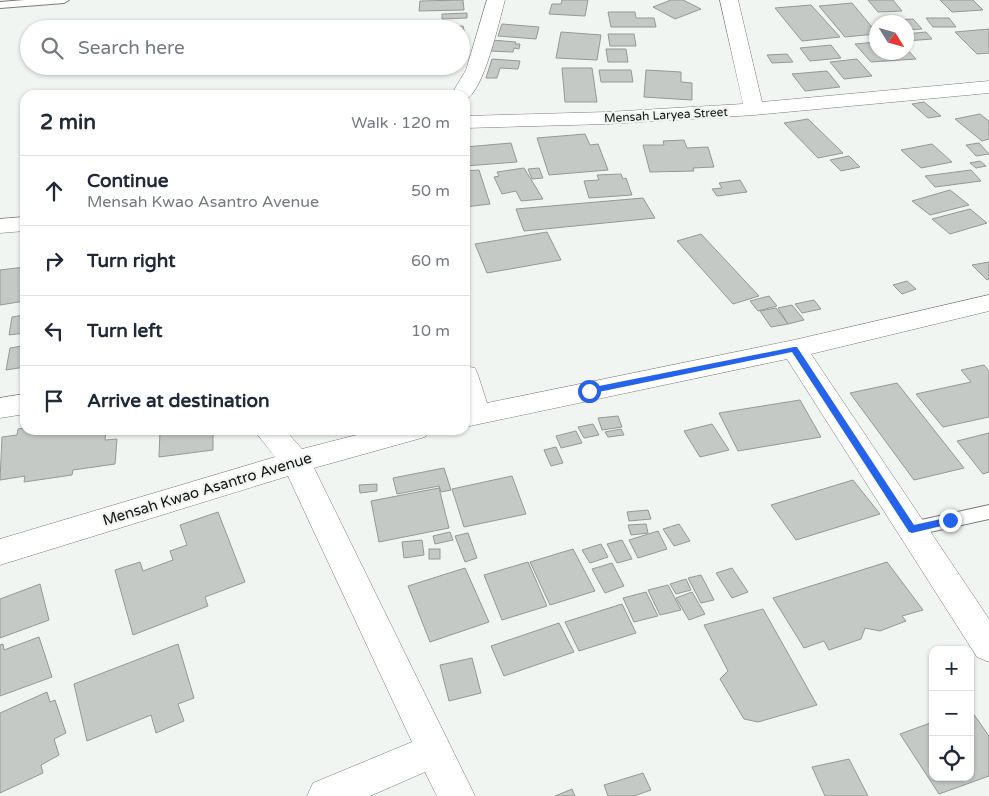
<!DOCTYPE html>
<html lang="en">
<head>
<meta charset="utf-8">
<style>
	body { margin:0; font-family:"Varela Round",sans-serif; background:#f6f6f7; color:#1f2937 }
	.controls { position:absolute; right:15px; bottom:15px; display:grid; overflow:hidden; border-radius:10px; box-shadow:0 1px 4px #0004 }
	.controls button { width:45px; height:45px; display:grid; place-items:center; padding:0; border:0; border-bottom:1px solid #e0e1e3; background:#fff; color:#1f2937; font:25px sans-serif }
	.compass { position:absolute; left:869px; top:15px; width:45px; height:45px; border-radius:50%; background:#fff; box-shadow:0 1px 4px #0004; rotate:127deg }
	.stop { position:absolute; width:15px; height:15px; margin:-11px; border:4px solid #2563eb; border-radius:50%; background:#fff }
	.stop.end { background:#2563eb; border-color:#fff; box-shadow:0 1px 5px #0008 }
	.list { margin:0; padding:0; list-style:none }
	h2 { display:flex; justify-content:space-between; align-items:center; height:65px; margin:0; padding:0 20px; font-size:21px }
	h2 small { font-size:16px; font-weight:400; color:#747a83 }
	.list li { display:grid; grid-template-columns:32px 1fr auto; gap:15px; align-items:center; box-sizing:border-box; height:70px; padding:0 20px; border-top:1px solid #e0e1e3 }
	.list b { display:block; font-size:19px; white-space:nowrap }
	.list p { margin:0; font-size:16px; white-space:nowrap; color:#747a83 }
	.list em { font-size:16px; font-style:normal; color:#747a83 }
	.icon { flex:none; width:28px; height:28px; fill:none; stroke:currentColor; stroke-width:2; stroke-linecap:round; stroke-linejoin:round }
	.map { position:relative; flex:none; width:989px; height:796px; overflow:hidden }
	.search { position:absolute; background:#fff; box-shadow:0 1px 4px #0004; left:20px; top:20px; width:450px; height:55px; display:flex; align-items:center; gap:12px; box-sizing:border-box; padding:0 18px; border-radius:28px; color:#747a83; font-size:19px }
	.panel { position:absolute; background:#fff; box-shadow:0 1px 4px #0004; left:20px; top:90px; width:450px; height:345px; border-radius:15px }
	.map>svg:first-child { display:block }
</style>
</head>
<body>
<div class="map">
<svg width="989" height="796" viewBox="0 0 989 796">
	<rect width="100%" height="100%" fill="#f1f5f1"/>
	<g fill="#c5c9c5" stroke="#959996">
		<polygon points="463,0 464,10 419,11 420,1"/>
		<polygon points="562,0 588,0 585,16 549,14 552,4 561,4"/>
		<polygon points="671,0 683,0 701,9 675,19 653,7"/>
		<polygon points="868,0 893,0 902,11 878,12"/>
		<polygon points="940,0 973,0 983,10 952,12"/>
		<polygon points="852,3 876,32 876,34 845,37 819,6"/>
		<polygon points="811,5 840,37 802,41 775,8"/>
		<polygon points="608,12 635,12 636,18 654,18 656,27 611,27"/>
		<polygon points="467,13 467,18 442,19 442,14"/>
		<polygon points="926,18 949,18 956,27 933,27"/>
		<polygon points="913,19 922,29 906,30 906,22 877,21"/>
		<polygon points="502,24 539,27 536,39 498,36"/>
		<polygon points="463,26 465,35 461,35 461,29 423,28"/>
		<polygon points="989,29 989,53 977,54 955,32"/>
		<polygon points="561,32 601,35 597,60 556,58"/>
		<polygon points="926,32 932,39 906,41 906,34"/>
		<polygon points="608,34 634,34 636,46 610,46"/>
		<polygon points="492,40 516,42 515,44 520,44 519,49 514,48 513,52 489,51"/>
		<polygon points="876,42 876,52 906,52 906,48 916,59 871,62 855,44"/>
		<polygon points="831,45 841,58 810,61 800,48"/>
		<polygon points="606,49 626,49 628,62 608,62"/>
		<polygon points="787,54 793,62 772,63 767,55"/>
		<polygon points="492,59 520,61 518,69 500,68 497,78 486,78"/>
		<polygon points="857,59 872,76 844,79 830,62"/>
		<polygon points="420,66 452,66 451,73 419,74"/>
		<polygon points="562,68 592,68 597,102 565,102"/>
		<polygon points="599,70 631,70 633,82 601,82"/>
		<polygon points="646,70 681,72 681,82 692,83 692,100 644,97"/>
		<polygon points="827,71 840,87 805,91 792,74"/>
		<polygon points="924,102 941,116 928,118 912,104"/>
		<polygon points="980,114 989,121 989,139 982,141 955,119"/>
		<polygon points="808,119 843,153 818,158 784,123"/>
		<polygon points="585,134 590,145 598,144 608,170 549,175 537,138"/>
		<polygon points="684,140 687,148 708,147 714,167 693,168 694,171 650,172 643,145 664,145 663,141"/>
		<polygon points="511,143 517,162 465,166 465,147"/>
		<polygon points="979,143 989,154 976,156 966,145"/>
		<polygon points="932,144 952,162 921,168 901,150"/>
		<polygon points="849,156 860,167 841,171 830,160"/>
		<polygon points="980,161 986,166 976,168 970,163"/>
		<polygon points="524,168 543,199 521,201 516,191 502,194 494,177 499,176 497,172"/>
		<polygon points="539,168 543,178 532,179 528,169"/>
		<polygon points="479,170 490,204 465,207 465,171"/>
		<polygon points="971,170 981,181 935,187 925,176"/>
		<polygon points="621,174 623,179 626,178 632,195 589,198 584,181 599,180 597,175"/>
		<polygon points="740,180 747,192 717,196 712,189 722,188 719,183"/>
		<polygon points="950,190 969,205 930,215 912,201"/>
		<polygon points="643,198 655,218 524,231 516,209"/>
		<polygon points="970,209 987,223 950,234 932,219"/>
		<polygon points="547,232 561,260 487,273 475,244"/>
		<polygon points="701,234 759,296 733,304 677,241"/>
		<polygon points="989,262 989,279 987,280 972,265"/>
		<polygon points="25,267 25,301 0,305 0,270"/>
		<polygon points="907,281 916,289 902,294 893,285"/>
		<polygon points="769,296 777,306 758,311 750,301"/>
		<polygon points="814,300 821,309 802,313 795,304"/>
		<polygon points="792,305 804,320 788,324 778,308"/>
		<polygon points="776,308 788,324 771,327 760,311"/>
		<polygon points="25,315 25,333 9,335 12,317"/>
		<polygon points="23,340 25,340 25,367 6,370 10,348 22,346"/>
		<polygon points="984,365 989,371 989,417 943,427 916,394 971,382 961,370"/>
		<polygon points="897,383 964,468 914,480 850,393"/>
		<polygon points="800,400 821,437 738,451 719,413"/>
		<polygon points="618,416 622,427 602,430 598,418"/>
		<polygon points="593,424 599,435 584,438 578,427"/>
		<polygon points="712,424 729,450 700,457 684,431"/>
		<polygon points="25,428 25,430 106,430 105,440 117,439 115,464 73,470 72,475 24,482 25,476 0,480 2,437 17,435 18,429"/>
		<polygon points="621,429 624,435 608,437 605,432"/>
		<polygon points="160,430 213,430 213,450 159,457"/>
		<polygon points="576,431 582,443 561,448 556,436"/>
		<polygon points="989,433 989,472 983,474 957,441"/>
		<polygon points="556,447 563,463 551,466 544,450"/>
		<polygon points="444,468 451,490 441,492 439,486 397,494 393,478"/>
		<polygon points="512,476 526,514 464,527 452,489"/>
		<polygon points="853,480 880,514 796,540 771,505"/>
		<polygon points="377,484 377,491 360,493 359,485"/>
		<polygon points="439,488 449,528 379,542 371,501"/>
		<polygon points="648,510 651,519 629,521 627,512"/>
		<polygon points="218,512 245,582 205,597 208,606 133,635 115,570 140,562 143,571 173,560 170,551 187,545 180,525"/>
		<polygon points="646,524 648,533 631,535 628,525"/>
		<polygon points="679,524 690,541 674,546 663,529"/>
		<polygon points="658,531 667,549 638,558 629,540"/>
		<polygon points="450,532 453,540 435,544 433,536"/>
		<polygon points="468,533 477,558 465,562 455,536"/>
		<polygon points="422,540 424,555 404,558 402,542"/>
		<polygon points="622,540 632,559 617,563 607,544"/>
		<polygon points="601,544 608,557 590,563 582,550"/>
		<rect x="429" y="549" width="11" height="10"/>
		<polygon points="573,549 595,591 550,605 530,562"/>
		<polygon points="528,562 547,606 502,620 484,575"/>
		<polygon points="887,562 923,610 902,616 906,621 880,631 865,628 861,639 829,650 824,641 804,648 773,598"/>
		<polygon points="612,563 624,586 605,593 592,569"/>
		<polygon points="465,568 489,622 430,642 408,586"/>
		<polygon points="732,568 748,592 732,598 716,573"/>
		<polygon points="701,575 714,600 701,603 688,578"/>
		<polygon points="686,579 691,590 676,594 670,584"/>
		<polygon points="40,584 49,620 0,638 0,599"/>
		<polygon points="668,585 681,610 660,615 648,590"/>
		<polygon points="646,592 658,616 634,622 623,598"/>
		<polygon points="692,592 705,614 689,620 676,598"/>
		<polygon points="622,604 636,633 579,651 565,622"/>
		<polygon points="763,609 817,705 758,722 744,719 720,679 728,671 704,625"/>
		<polygon points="559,623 574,652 504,676 491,646"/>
		<polygon points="39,637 52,677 0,696 0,645 3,644 4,650"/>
		<polygon points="178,644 194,698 178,704 184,721 156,733 151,715 87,741 74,684"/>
		<polygon points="472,658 481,693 449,701 440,665"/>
		<polygon points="47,692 50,702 55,700 66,733 54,739 59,755 41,765 43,773 0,793 0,713"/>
		<polygon points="970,709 989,736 989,776 939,794 900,734 933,722 933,777 970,777"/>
		<polygon points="849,759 868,796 825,796 812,767"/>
		<polygon points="643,773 651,790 634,796 608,796 604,785"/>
		<polygon points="572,789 575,796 555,796"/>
	</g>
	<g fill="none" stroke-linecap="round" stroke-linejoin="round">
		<g stroke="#7a7d7a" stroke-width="2">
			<g id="lane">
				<polygon points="25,0 69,0 64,3 0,8 0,2"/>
				<polygon points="989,505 989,519 912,536 906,534 903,529 906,524 912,522"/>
			</g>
		</g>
		<g stroke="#7a7d7a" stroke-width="1">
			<g id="street">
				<path d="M487 0H505C499 21 484 92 465 100V95H451L466 70Z"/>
				<polygon points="720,0 738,0 762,102 989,81 989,93 754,115 607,124 465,128 465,116 607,112 743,104"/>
				<polygon points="25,217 25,231 0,233 0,219"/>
				<polygon points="989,295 989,311 811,354 989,619 989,662 977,657 787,359 465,427 465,366 475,368 478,375 487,403 794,340"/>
				<polygon points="25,394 25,414 0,418 0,398"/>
				<polygon points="254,430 285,430 302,449 376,430 429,430 425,437 314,468 475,796 437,796 425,772 370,796 307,796 313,783 412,742 288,476 0,565 0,539 275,457"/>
			</g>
		</g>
		<use href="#lane" fill="#fff" fill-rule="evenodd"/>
		<use href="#street" fill="#fff" fill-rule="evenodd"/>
	</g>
	<polygon fill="#2563eb" points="794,347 797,347 914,525 950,517 954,518 954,523 912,533 909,532 792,352 589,394 585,391 589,388"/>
	<g text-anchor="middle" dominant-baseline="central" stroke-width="4.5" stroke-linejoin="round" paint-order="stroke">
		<g font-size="12" fill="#131514" stroke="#f1f5f1">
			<text transform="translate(666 115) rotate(-3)">Mensah Laryea Street</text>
		</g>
		<g font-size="15" fill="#131514" stroke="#f1f5f1">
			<text transform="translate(207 489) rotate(-17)">Mensah Kwao Asantro Avenue</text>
		</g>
	</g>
</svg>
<div class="controls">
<button>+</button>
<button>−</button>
<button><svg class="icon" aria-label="locate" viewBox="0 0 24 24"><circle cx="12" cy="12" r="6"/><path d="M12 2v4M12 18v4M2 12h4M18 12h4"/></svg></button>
</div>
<svg class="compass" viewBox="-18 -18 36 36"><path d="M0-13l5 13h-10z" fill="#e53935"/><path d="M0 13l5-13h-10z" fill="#747a83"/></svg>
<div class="stop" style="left:589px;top:391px"></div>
<div class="stop end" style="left:950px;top:520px"></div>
<div class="search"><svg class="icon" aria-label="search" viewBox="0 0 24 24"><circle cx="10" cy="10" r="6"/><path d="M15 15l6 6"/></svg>Search here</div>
<section class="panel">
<h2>2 min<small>Walk · 120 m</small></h2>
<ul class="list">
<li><svg class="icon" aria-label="ahead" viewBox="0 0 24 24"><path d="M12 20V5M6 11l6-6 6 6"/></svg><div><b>Continue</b><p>Mensah Kwao Asantro Avenue</p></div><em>50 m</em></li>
<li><svg class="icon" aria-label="right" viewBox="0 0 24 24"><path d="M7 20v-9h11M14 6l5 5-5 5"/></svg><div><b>Turn right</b></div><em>60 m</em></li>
<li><svg class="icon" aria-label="left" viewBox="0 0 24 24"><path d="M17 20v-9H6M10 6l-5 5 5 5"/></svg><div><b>Turn left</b></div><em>10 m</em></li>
<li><svg class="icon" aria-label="arrive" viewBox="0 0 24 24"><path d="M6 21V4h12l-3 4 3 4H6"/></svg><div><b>Arrive at destination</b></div></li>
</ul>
</section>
</div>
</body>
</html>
